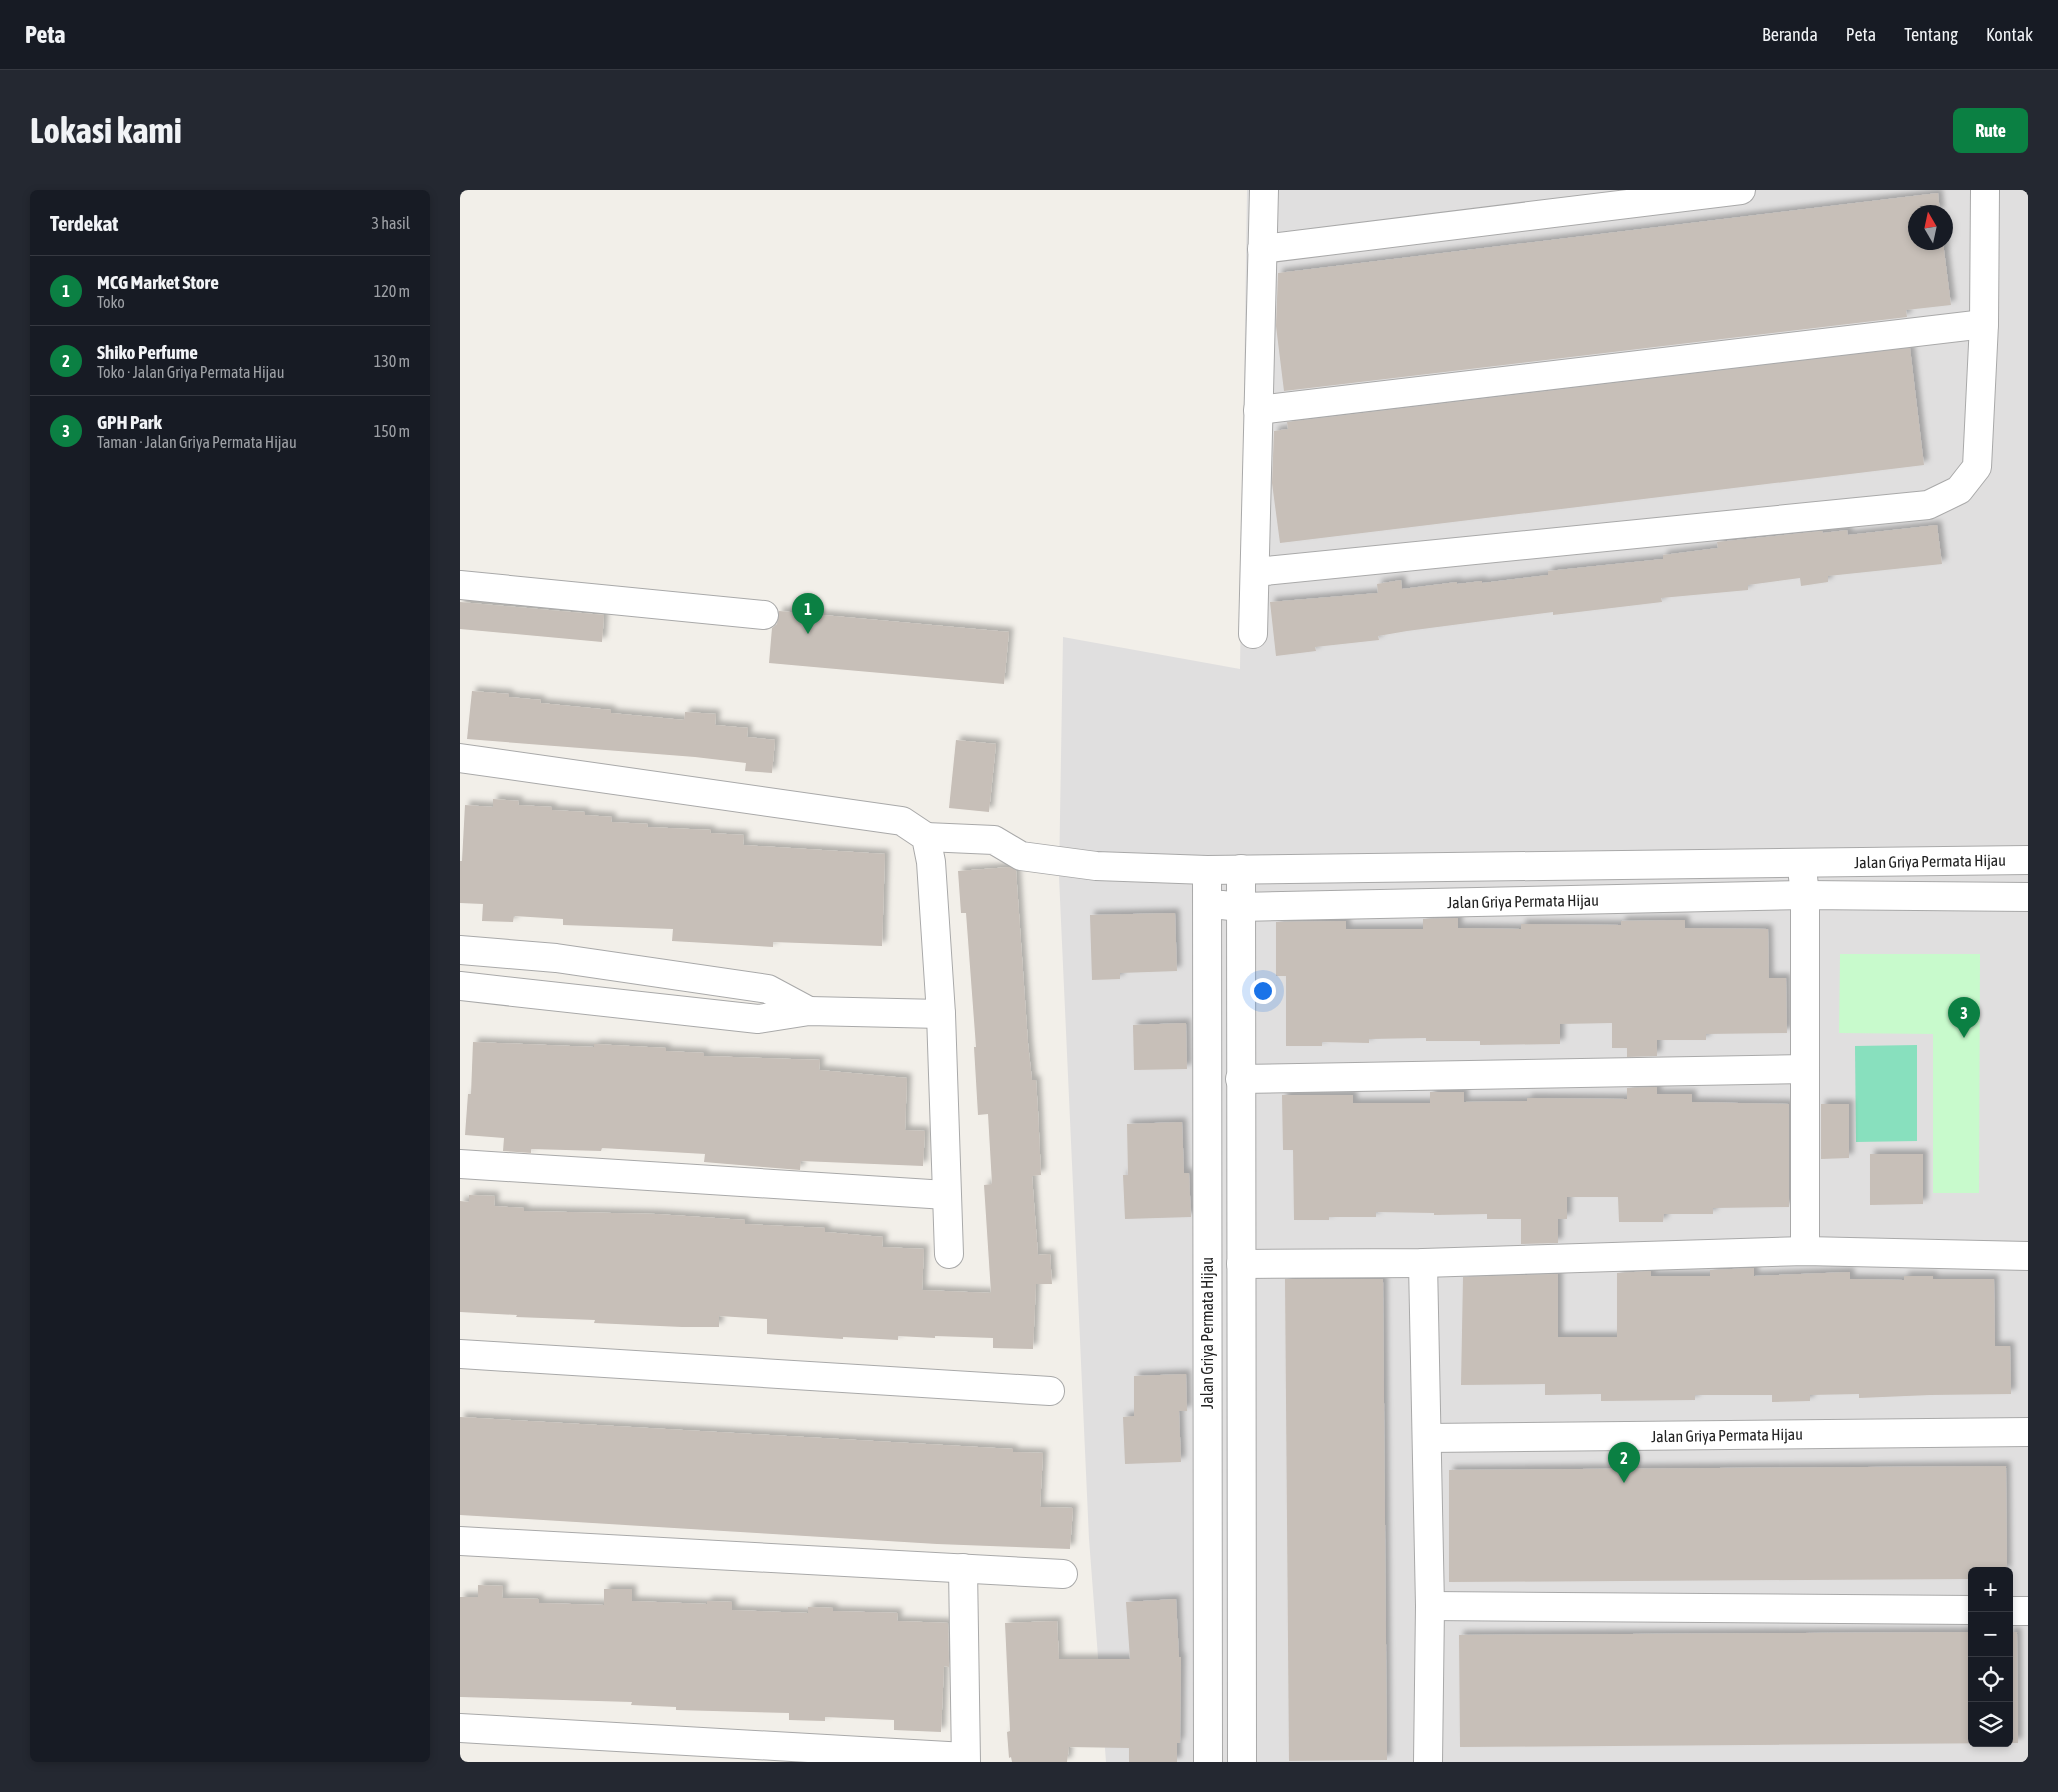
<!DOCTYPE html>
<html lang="id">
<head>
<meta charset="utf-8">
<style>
	body { margin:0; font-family:"Asap Condensed",sans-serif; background:#242831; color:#f1f3f6 }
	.controls { position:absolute; right:15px; bottom:15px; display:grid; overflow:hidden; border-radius:8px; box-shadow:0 2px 8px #0003 }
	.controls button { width:45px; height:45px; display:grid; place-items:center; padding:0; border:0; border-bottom:1px solid #363941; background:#171b24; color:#f1f3f6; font:25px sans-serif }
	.compass { position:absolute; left:1448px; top:15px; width:45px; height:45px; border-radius:50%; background:#171b24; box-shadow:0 2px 8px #0003; rotate:351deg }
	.you { position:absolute; left:802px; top:800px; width:18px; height:18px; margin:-12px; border:4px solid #fff; border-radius:50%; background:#1a73e8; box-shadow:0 0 0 8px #1a73e833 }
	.badge { display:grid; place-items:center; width:32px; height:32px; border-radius:50%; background:#0b8043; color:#fff; font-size:16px; font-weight:700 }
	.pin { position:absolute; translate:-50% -41px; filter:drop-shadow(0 1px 2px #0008) }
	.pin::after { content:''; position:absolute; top:26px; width:18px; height:15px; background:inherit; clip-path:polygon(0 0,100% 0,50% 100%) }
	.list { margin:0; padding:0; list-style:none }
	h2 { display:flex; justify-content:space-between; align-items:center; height:65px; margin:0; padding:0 20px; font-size:21px }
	h2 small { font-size:16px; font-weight:400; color:#9ea1a6 }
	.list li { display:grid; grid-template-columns:32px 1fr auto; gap:15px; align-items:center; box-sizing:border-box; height:70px; padding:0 20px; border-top:1px solid #363941 }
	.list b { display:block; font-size:19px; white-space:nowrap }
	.list p { margin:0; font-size:16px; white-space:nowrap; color:#9ea1a6 }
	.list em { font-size:16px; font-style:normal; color:#9ea1a6 }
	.icon { flex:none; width:28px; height:28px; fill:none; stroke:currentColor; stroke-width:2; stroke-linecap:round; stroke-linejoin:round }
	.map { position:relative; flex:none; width:1568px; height:1572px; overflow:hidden; border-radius:8px }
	header { display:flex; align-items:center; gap:30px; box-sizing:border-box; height:70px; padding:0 25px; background:#171b24; border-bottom:1px solid #363941 }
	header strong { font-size:24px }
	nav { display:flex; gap:28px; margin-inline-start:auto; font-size:18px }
	.intro { display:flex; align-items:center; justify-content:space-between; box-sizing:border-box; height:120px; padding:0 30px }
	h1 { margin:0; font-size:35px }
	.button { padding:12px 22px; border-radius:8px; background:#0b8043; color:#fff; font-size:18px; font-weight:700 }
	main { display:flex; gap:30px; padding:0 30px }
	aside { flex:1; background:#171b24; border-radius:8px; box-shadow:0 2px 8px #0003 }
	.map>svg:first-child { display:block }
</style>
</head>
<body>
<header>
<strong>Peta</strong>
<nav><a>Beranda</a><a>Peta</a><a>Tentang</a><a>Kontak</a></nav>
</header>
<div class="intro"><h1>Lokasi kami</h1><a class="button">Rute</a></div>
<main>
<aside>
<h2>Terdekat<small>3 hasil</small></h2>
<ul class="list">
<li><span class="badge">1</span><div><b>MCG Market Store</b><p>Toko</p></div><em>120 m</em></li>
<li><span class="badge">2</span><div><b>Shiko Perfume</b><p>Toko · Jalan Griya Permata Hijau</p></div><em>130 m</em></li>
<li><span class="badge">3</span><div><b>GPH Park</b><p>Taman · Jalan Griya Permata Hijau</p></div><em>150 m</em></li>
</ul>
</aside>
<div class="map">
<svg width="1568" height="1572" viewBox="0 0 1568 1572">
	<defs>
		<filter id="shadow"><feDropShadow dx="4.5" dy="-4.5" stdDeviation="2.5" flood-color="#0004"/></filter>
	</defs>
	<rect width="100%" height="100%" fill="#f2efe9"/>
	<path fill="#e0dfdf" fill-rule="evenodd" d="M787 0H1568V1572H646L629 1349 599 687 603 447 780 479ZM1456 22H1486V52H1456ZM1512 1381H1549V1553H1512Z"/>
	<polygon fill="#c8facc" points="1380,764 1520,764 1519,1003 1473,1003 1473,844 1379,843"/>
	<polygon fill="#88e0be" points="1457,855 1457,951 1396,952 1395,856"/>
	<g fill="#c7bfb8" filter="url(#shadow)">
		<polygon points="1478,3 1480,22 1456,22 1456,52 1483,52 1491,115 1446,120 1447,127 824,201 816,136 818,83"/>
		<polygon points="1450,158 1464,275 820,353 812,293 814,241 828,239 827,232"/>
		<polygon points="1477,335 1482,374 1368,386 1368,392 1341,396 1340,388 1288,395 1288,400 1201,408 1202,412 1093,425 1093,422 947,441 918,446 919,450 855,457 856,461 816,466 810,412 918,403 917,394 941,390 942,399 997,392 997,394 1022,391 1022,393 1088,385 1088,381 1203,369 1203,365 1258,358 1257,352 1362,341 1363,343 1387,340 1388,345"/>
		<polygon points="0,412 144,425 142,452 0,439"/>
		<polygon points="319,421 549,442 544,494 309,473 312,438 317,434"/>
		<polygon points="12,501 49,504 49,507 81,510 80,513 151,520 151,523 224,530 225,522 256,524 255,535 288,538 287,547 315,550 312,583 285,581 286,573 235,567 7,549"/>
		<polygon points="496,550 536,554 529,622 489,618"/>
		<polygon points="33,609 59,611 58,615 92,617 92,620 125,622 125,625 152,627 151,632 188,634 187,637 251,640 250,643 284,645 283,655 425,664 422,756 313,752 313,757 281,755 212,751 213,739 103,735 103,729 54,726 53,732 22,731 23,714 0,713 0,671 2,671 5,615 33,617"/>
		<polygon points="550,677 556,680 568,853 572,890 576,890 578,921 581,985 572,986 578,1065 590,1064 592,1094 576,1094 573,1159 533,1158 533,1148 475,1146 475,1148 438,1146 438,1150 383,1147 383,1149 307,1144 307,1129 259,1126 259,1137 222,1137 134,1133 135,1130 56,1127 57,1125 0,1122 0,1011 9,1012 9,1005 35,1006 34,1016 64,1018 64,1021 196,1024 285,1030 285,1034 365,1038 365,1042 423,1047 422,1057 464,1059 462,1100 531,1103 524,995 532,994 528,924 518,925 514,857 516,857 506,723 501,723 498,681"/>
		<polygon points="715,723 717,781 660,783 660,789 632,790 630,725"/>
		<polygon points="998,728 998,738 1061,739 1061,734 1161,735 1161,731 1225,730 1225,738 1308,739 1309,788 1326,788 1327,843 1246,844 1246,850 1197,850 1197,866 1167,867 1167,858 1152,858 1152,833 1100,834 1100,854 1020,855 1020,851 966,851 966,848 909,849 909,853 862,852 862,856 826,856 826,786 816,786 816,732 886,731 886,739 963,739 963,729"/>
		<polygon points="726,833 727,879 674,880 673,835"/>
		<polygon points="13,852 134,857 134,854 206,858 206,861 244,863 244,866 360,870 359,880 447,888 445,940 465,941 463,976 341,971 340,980 244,972 245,964 142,958 141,961 71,959 71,963 43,961 44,948 5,945 8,904 11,904"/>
		<polygon points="1197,897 1197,904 1232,904 1232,912 1329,914 1329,1017 1253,1018 1253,1024 1204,1024 1203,1032 1159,1032 1158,1007 1107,1007 1107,1029 1098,1029 1098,1053 1061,1054 1061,1029 1027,1029 1027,1024 974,1025 974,1023 916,1022 916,1027 869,1027 869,1030 834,1030 833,960 823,960 822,905 893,905 893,913 970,913 970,902 1004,902 1004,912 1067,911 1067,908 1167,909 1167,898"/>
		<polygon points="1361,914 1389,914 1389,968 1361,969"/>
		<polygon points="722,932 724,983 729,983 731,1027 665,1029 663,985 668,985 667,934"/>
		<polygon points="1410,964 1463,964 1463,1014 1410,1015"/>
		<polygon points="1294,1078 1294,1086 1390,1082 1390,1089 1444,1090 1444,1086 1473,1086 1473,1089 1534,1089 1535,1156 1550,1156 1551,1204 1470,1205 1399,1208 1399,1204 1350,1205 1350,1211 1312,1212 1312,1205 1235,1205 1235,1210 1141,1211 1141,1204 1085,1205 1085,1194 1001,1195 1003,1087 1098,1084 1098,1147 1157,1147 1157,1083 1191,1081 1191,1086 1250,1086 1250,1080"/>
		<polygon points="825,1089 923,1089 927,1570 829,1571"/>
		<polygon points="726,1184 727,1221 719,1221 721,1272 665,1274 663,1227 674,1226 674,1186"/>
		<polygon points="0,1227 553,1259 553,1262 583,1263 580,1317 613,1318 610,1359 477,1354 0,1325"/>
		<polygon points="1546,1276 1547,1381 1512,1381 1512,1389 989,1392 989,1280"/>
		<polygon points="18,1395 43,1396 42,1408 79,1409 79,1413 144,1415 144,1399 172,1399 172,1411 247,1414 247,1411 272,1412 272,1420 348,1423 348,1417 373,1418 373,1421 438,1423 437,1431 488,1433 489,1477 484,1476 481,1542 434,1540 434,1530 365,1527 365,1531 329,1530 329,1523 216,1520 216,1517 171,1515 172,1512 0,1507 0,1407 18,1407"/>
		<polygon points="716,1409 719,1467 721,1467 720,1553 717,1553 717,1572 669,1572 669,1558 609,1557 607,1572 552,1572 551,1567 549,1568 547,1542 550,1541 545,1433 597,1431 599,1469 670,1469 666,1412"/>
		<polygon points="1512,1442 1512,1553 1549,1553 1549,1442 1557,1442 1558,1553 1000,1557 999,1445"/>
	</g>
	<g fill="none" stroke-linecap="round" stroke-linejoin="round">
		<g stroke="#a9a9a9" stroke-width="30">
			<g id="street">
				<polyline points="802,59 1281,0"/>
				<polyline points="798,220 1524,134"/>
				<polyline points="795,382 1468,315 1499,300 1517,277 1524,134 1525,0"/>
				<polyline points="0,395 304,425"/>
				<polyline points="793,444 804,0"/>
				<polyline points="0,568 442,631 466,647 471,672 481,824 489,1064"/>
				<polyline points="466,647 534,650 561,666 636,676 747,680 1568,670"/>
				<polyline points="781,679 782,1572"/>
				<polyline points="747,680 748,1572"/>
				<polyline points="1343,687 1345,705 1345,1061"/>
				<polyline points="762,715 780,717 1345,705 1568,707"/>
				<polyline points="0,760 96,768 308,799 349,821"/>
				<polyline points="0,796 298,829 349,821 481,824"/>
				<polyline points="780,889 1345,879"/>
				<polyline points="0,974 486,1005"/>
				<polyline points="963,1073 970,1416 968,1572"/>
				<polyline points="781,1074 963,1073 1345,1061 1568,1066"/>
				<polyline points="0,1164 590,1201"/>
				<polyline points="967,1248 1568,1242"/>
				<polyline points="0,1351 603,1384"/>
				<polyline points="503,1378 506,1572"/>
				<polyline points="970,1416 1512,1420"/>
				<polyline points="1549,1421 1568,1421"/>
				<polyline points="0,1538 505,1567"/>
			</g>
		</g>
		<use href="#street" stroke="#fff" stroke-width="28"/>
	</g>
	<g text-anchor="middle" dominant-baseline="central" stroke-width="4.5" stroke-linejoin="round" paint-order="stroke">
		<g font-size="16" fill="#222" stroke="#fff">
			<text transform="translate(1470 671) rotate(-1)">Jalan Griya Permata Hijau</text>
			<text transform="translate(1063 711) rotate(-1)">Jalan Griya Permata Hijau</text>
			<text transform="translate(747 1143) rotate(-90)">Jalan Griya Permata Hijau</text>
			<text transform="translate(1267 1245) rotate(-1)">Jalan Griya Permata Hijau</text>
		</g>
	</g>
</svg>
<div class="controls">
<button>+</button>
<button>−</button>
<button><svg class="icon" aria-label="locate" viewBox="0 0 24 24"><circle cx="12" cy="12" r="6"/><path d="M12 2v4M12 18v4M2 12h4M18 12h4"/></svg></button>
<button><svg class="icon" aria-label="layers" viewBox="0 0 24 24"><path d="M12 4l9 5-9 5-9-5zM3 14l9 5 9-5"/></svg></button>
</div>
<svg class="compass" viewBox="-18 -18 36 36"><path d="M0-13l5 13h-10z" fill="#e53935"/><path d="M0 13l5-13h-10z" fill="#9ea1a6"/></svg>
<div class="you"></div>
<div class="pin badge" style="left:348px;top:444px">1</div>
<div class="pin badge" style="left:1164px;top:1293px">2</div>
<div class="pin badge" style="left:1504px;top:848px">3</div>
</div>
</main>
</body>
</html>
